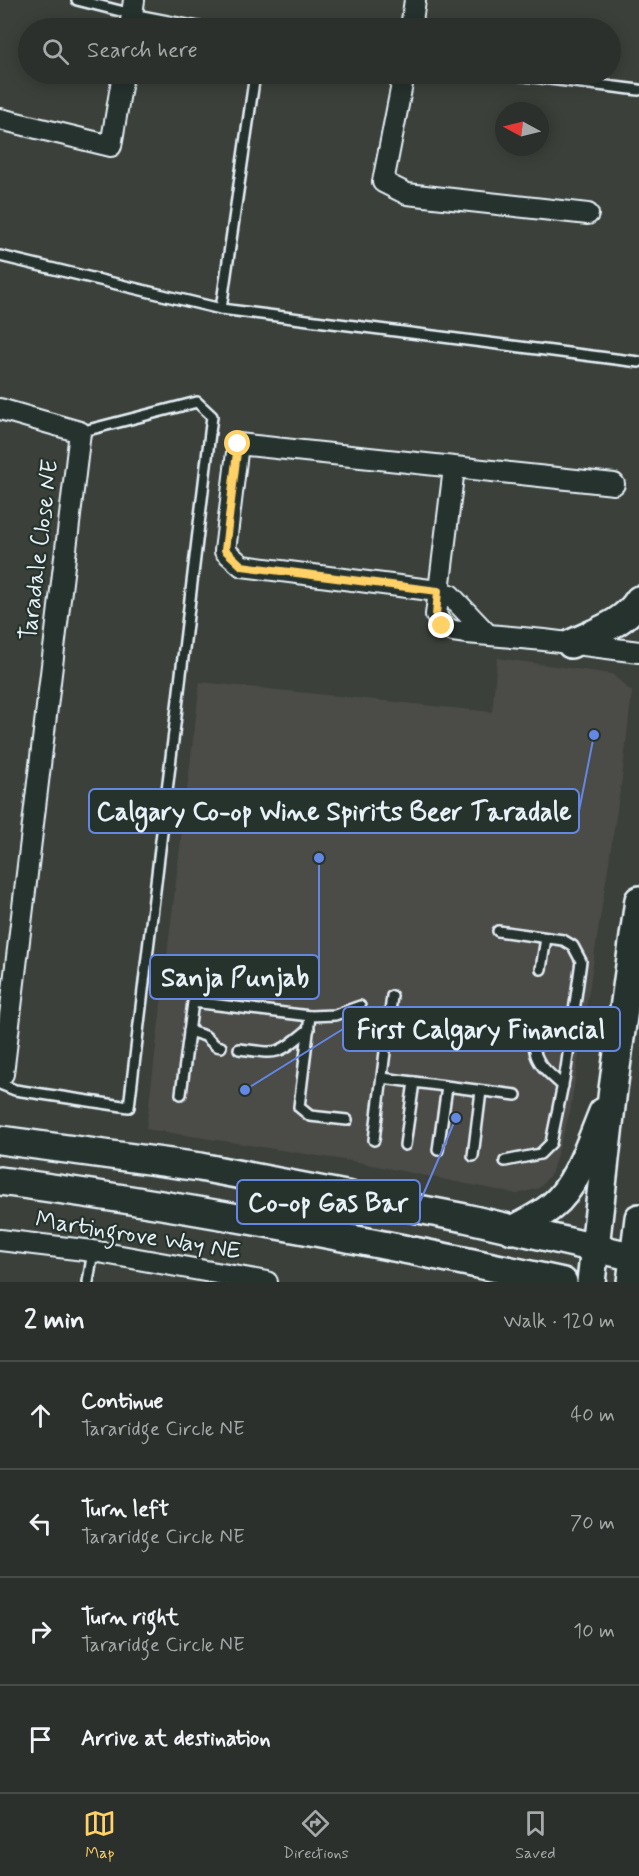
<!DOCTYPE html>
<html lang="en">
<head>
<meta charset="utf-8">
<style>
	body { margin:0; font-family:Mynerve,sans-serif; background:#343834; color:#f1f3f6 }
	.compass { position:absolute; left:495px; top:102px; width:54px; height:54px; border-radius:50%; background:#2c302c; box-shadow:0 3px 15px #0003; rotate:277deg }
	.stop { position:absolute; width:18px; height:18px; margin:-14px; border:4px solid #ffd166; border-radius:50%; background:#fff }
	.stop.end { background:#ffd166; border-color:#fff; box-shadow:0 2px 6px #0008 }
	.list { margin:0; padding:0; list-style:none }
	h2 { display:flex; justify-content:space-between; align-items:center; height:78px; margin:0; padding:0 24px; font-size:26px }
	h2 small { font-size:20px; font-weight:400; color:#a6a9a9 }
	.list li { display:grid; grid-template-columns:39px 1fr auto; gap:18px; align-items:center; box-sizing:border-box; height:108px; padding:0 24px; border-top:2px solid #484b48 }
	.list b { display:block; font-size:22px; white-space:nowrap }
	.list p { margin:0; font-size:20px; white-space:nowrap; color:#a6a9a9 }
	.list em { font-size:20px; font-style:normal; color:#a6a9a9 }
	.icon { flex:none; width:33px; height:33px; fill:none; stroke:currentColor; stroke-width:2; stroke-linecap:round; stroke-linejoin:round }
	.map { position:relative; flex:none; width:639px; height:1282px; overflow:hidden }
	.search { position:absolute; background:#2c302c; box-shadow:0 3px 15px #0003; left:18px; right:18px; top:18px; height:66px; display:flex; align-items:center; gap:15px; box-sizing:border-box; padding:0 21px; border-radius:33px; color:#a6a9a9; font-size:22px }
	.sheet { height:510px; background:#2c302c }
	nav { display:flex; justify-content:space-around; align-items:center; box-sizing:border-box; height:84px; border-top:2px solid #484b48; background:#2c302c; font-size:16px; color:#a6a9a9 }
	nav a { display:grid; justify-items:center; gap:3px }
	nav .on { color:#ffd166 }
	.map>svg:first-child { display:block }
</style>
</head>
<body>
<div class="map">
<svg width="639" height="1282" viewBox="0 0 639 1282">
	<rect width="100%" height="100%" fill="#3b403a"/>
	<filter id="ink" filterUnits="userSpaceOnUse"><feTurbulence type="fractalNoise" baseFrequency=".0167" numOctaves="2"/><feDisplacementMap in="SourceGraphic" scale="12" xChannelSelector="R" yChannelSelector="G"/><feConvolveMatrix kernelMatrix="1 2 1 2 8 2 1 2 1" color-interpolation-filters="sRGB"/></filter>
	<g filter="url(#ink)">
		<polygon fill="#4c4c47" points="497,658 612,674 632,692 622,778 570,1112 551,1174 539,1188 517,1194 357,1162 146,1129 200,682 492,712"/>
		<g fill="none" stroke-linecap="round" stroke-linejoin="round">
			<g stroke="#e8f1f8" stroke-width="14">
				<g id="service">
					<polyline points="77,0 132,14 204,28"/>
					<polyline points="509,74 639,90"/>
					<polyline points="0,256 221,309 639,362"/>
					<polyline points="221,309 255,74"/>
					<polyline points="498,931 563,940 573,946 581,961 566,1069 551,1143 540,1154 505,1161"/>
					<polyline points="541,969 546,938"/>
					<path d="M536 1015C532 1057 532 1059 563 1086"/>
					<polyline points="310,1016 299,1107 310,1116 347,1120"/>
					<polyline points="189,1031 205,1036 216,1046 221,1047"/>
					<path d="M239 1049C280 1054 276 1056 309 1029"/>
					<polyline points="382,1078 516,1095"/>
					<polyline points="0,1084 15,1090 129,1107 212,416 197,402 80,432"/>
					<polyline points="181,1094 193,1002 310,1016 335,1015 360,1006"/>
					<polyline points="374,1140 392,996"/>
					<polyline points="405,1145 414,1082"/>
					<polyline points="438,1150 447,1087"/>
					<polyline points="473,1156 481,1091"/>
					<polyline points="88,1282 93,1251"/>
				</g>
			</g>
			<g stroke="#e8f1f8" stroke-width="24">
				<g id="minor">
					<polyline points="130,28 134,0"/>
					<polyline points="411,28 415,0"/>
					<polyline points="404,74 383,182 407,194 588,214"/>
					<polyline points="0,119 111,146 123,74"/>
					<polyline points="0,409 80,432 3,1074 0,1077"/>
					<polyline points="454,468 436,615 442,625 453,631 467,633 544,640 639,652"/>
					<polyline points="487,634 450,595 438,591 242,566 225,551 238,444 614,484"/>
					<polyline points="0,1240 93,1251 267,1282"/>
				</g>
			</g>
			<g stroke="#e8f1f8" stroke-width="32">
				<g id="secondary">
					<path d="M571 644C595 632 624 624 639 600"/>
					<polyline points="0,1140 200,1167 465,1218 639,1258"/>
					<path d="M0 1181C189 1206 377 1242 563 1282"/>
					<path d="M512 1230C526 1223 540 1216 552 1206 577 1186 591 1141 603 1112"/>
					<polyline points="591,1282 613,1089 639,900"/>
					<polyline points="631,1282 639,1218"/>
				</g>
			</g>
			<use href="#service" stroke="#26332d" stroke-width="9"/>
			<use href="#minor" stroke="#26332d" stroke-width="20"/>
			<use href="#secondary" stroke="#26332d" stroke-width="27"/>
		</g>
	</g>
	<g fill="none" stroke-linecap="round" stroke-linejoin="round" filter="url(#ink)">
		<polyline stroke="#ffd166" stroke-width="8" points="238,444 225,550 242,566 438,591 436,615 442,626"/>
	</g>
	<g text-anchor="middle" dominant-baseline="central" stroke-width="4.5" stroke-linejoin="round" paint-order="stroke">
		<g font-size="24" fill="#e8f1f8" stroke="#26332d">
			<text transform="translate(40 550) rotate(-83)">Taradale Close NE</text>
			<text transform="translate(138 1236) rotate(9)">Martingrove Way NE</text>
		</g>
	</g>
	<path fill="none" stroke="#6487e3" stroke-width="2" d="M594 735L579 811M319 858L319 977M245 1090L343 1029M456 1118L420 1202"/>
	<g fill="#6487e3" stroke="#26332d" stroke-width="2">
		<circle cx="594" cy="735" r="6"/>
		<circle cx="319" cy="858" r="6"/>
		<circle cx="245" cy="1090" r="6"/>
		<circle cx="456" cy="1118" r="6"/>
	</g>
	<g fill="#26332d" stroke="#6487e3" stroke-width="2">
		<rect x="89" y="789" width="490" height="44" rx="6"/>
		<rect x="150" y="955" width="169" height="44" rx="6"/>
		<rect x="343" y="1007" width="277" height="44" rx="6"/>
		<rect x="237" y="1180" width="183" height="44" rx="6"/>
	</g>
	<g font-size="26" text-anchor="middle" font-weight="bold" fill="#e8f1f8">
		<text x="334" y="820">Calgary Co-op Wine Spirits Beer Taradale</text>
		<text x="235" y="986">Sanja Punjab</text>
		<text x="481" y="1038">First Calgary Financial</text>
		<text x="328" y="1211">Co-op Gas Bar</text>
	</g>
</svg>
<svg class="compass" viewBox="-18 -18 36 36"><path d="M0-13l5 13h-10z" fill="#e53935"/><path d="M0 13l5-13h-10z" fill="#a6a9a9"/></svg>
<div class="stop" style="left:238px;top:444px"></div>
<div class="stop end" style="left:442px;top:626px"></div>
<div class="search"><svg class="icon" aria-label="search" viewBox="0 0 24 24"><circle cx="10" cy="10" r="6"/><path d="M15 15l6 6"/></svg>Search here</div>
</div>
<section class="sheet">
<h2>2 min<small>Walk · 120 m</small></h2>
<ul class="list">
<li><svg class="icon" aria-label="ahead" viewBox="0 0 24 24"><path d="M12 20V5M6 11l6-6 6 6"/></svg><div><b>Continue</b><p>Tararidge Circle NE</p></div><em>40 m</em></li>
<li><svg class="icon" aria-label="left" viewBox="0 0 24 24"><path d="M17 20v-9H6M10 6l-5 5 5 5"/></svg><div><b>Turn left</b><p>Tararidge Circle NE</p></div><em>70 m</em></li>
<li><svg class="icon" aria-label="right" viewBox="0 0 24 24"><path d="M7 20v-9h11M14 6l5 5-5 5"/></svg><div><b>Turn right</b><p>Tararidge Circle NE</p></div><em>10 m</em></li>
<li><svg class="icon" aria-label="arrive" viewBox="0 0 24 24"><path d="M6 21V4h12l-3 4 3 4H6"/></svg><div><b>Arrive at destination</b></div></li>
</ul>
</section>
<nav>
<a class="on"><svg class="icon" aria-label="map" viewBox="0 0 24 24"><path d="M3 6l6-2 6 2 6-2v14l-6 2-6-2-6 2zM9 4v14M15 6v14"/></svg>Map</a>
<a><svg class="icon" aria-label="directions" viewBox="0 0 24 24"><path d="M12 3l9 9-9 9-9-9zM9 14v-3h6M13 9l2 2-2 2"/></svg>Directions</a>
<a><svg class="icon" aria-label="saved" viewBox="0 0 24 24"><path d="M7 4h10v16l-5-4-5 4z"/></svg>Saved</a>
</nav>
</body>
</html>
